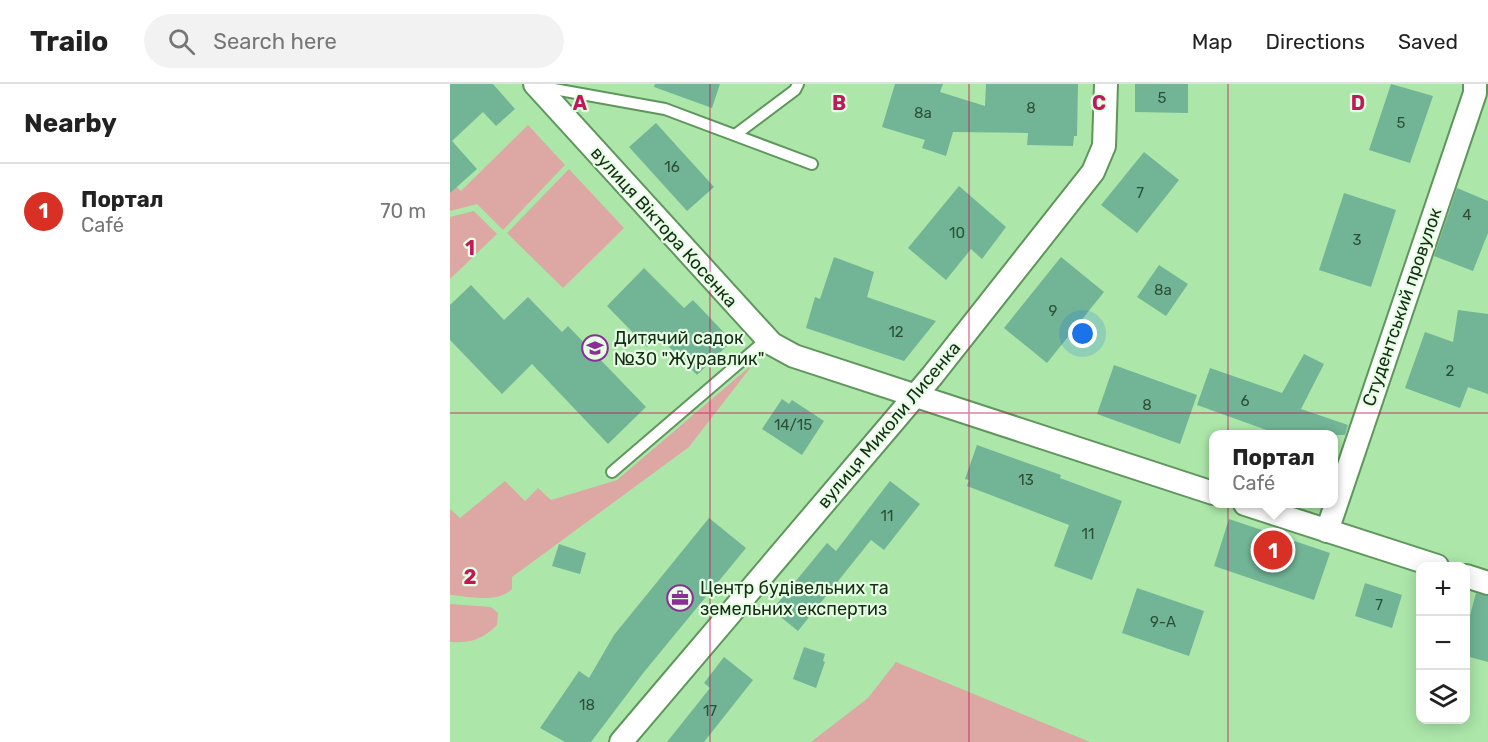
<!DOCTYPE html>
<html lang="en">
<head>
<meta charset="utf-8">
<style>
	body { margin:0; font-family:Rubik,sans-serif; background:#f2f2f2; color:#222 }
	.controls { position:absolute; right:18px; bottom:18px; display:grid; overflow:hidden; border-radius:12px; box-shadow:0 3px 15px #0003 }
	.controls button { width:54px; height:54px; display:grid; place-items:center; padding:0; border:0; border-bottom:2px solid #e0e0e0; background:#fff; color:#222; font:30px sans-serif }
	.you { position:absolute; left:633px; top:250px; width:21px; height:21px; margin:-15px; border:4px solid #fff; border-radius:50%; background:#1a73e8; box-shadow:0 0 0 9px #1a73e833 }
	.badge { display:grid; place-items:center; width:39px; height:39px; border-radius:50%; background:#d93025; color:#fff; font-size:20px; font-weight:700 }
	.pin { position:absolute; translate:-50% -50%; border:3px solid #fff; box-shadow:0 2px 6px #0006 }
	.popup { position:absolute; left:759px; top:346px; width:129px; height:78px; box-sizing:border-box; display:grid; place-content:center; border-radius:12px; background:#fff; filter:drop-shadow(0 2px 4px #0005); font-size:20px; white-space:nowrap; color:#767676 }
	.popup b { font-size:22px; color:#222 }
	.popup::after { content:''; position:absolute; left:50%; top:100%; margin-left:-12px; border:12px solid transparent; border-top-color:#fff }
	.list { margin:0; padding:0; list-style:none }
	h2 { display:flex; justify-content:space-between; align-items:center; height:78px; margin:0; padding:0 24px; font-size:26px }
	h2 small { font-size:20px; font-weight:400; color:#767676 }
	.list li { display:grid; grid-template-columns:39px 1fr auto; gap:18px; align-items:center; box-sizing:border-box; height:96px; padding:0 24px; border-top:2px solid #e0e0e0 }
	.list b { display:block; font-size:22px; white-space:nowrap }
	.list p { margin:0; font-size:20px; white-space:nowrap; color:#767676 }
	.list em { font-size:20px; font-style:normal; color:#767676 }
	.icon { flex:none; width:33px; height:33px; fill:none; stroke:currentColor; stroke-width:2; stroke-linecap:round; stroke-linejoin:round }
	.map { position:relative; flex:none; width:1038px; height:658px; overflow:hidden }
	header { display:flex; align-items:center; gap:36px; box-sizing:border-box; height:84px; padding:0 30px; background:#fff; border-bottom:2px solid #e0e0e0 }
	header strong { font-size:28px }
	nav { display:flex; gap:33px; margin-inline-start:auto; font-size:21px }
	.search { width:420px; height:54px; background:#f2f2f2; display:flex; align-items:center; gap:15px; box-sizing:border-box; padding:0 21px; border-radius:33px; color:#767676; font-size:22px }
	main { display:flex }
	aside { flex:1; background:#fff }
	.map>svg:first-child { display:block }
</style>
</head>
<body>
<header>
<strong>Trailo</strong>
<div class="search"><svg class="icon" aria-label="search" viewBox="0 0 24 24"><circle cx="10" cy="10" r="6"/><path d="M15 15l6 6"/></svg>Search here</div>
<nav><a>Map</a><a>Directions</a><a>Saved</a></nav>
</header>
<main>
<aside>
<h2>Nearby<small></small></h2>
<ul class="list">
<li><span class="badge">1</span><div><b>Портал</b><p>Café</p></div><em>70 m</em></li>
</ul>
</aside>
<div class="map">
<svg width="1038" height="658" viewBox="0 0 1038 658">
	<rect width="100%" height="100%" fill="#ace7a9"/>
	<g fill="#dda7a4">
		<polygon points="78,41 115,81 53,146 27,120 0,127 0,96 11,107"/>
		<polygon points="119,85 174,144 113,204 57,149"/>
		<polygon points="24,127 47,150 0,195 0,133"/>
		<path d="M304 279 239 363 62 493V505C47 520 19 512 0 511V425L10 434 55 397 75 417 88 404 101 416 167 396Z"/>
		<path d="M0 520 41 523 48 529 47 541C32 556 20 559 0 558Z"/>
		<polygon points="446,578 640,658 361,658 418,614"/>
	</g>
	<g fill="#71b596">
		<polygon points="0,0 43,0 65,25 46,42 33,28 2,57 27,85 0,109"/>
		<polygon points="205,0 270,0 262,24 204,3"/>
		<polygon points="445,0 493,0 490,8 535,22 536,0 628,0 627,52 624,52 623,62 577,61 578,49 503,48 496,72 472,64 475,56 432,43"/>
		<polygon points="685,0 738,0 738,29 685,28"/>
		<polygon points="941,0 983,12 960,79 919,66"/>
		<polygon points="206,39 264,103 237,127 179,63"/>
		<polygon points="694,68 729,96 687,149 651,121"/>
		<polygon points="509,102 556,143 532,175 521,165 496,196 458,164"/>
		<polygon points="1007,104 1038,117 1038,149 1023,187 984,172"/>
		<polygon points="894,109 946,126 921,203 869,186"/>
		<polygon points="384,173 424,188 417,213 486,237 454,277 356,244 365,213 370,215"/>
		<polygon points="611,173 654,208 597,279 554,244"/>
		<polygon points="709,181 738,200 716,232 687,213"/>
		<polygon points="194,184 234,224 243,216 282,257 247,291 208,252 197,263 157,222"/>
		<polygon points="21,201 54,236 78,213 112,248 118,242 196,323 158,360 82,280 52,310 0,256 0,221"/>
		<polygon points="1008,226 1038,230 1038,310 1018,303 1010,324 955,304 975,248 1003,258"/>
		<polygon points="854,270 874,280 851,325 898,341 895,351 830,351 747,321 760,284 832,309"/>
		<polygon points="664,281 747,311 730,360 647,330"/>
		<polygon points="332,315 339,320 342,316 374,337 352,371 312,345"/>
		<polygon points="527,361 611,391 610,394 672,417 642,496 604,482 619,441 517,402 519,396 515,395"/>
		<polygon points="440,397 470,420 434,466 421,456 348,547 322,526 377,459 386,467"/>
		<polygon points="259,434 296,464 194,588 141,658 115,658 90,644 129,587 139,594 164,551"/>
		<polygon points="779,435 880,469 864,516 764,482"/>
		<polygon points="109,460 136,469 130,490 102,482"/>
		<polygon points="915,499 952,511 942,544 905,532"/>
		<polygon points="687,504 754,527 739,572 672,549"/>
		<polygon points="1026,509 1038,512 1038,578 1016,572 1016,546"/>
		<polygon points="354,563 375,570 373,577 375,578 366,604 343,595"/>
		<polygon points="274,573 303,596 254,658 217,658 260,604 254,599"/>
	</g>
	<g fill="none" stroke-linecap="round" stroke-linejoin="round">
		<g stroke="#5e965c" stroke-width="14">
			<g id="service">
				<polyline points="93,3 215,25 362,80"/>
				<polyline points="285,51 345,6 348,0"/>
				<polyline points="162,388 317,255"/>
			</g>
		</g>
		<g stroke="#5e965c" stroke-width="26">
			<g id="minor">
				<polyline points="85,0 322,260 344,272 763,409"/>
				<polyline points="795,420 987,482"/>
				<polyline points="877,447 1025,9 1025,0"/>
				<polyline points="1016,492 1038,499"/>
				<polyline points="171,658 482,292 643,88 654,62 656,0"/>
			</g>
		</g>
		<use href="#service" stroke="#fff" stroke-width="10"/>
		<use href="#minor" stroke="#fff" stroke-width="22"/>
	</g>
	<path fill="none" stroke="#c2185b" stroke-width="1.5" stroke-opacity="0.55" d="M260 0V658M519 0V658M778 0V658M0 329H1038"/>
	<defs>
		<g id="school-ring" transform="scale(1.35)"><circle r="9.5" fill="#e6fee4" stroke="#8d2e97" stroke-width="1.5"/><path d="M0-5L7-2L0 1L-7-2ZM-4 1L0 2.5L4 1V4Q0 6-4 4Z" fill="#8d2e97"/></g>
		<g id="office-ring" transform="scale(1.35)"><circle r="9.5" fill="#e6fee4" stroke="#8d2e97" stroke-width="1.5"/><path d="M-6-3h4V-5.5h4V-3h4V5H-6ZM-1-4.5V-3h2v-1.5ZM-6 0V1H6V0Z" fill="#8d2e97"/></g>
	</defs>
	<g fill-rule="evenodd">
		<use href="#school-ring" x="145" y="264"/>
		<use href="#office-ring" x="230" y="514"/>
	</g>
	<g text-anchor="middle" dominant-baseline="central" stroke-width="4.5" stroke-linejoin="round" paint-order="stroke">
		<g font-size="15" fill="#2d4f35">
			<text x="712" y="14">5</text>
			<text x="581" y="24">8</text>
			<text x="473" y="29">8а</text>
			<text x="951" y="39">5</text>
			<text x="222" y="83">16</text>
			<text x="690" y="109">7</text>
			<text x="1017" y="131">4</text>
			<text x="507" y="149">10</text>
			<text x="907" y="156">3</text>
			<text x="713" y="206">8а</text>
			<text x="603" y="227">9</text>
			<text x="446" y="248">12</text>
			<text x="1000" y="287">2</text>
			<text x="795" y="317">6</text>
			<text x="697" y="321">8</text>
			<text x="343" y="341">14/15</text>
			<text x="576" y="396">13</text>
			<text x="437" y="432">11</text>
			<text x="638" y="450">11</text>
			<text x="929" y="521">7</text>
			<text x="713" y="538">9-А</text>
			<text x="137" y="621">18</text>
			<text x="260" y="627">17</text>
		</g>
		<g font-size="18" fill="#162d15" stroke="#e6fee4">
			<text transform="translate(214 143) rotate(48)">вулиця Віктора Косенка</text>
			<text transform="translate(952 223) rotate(-71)">Студентський провулок</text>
			<text transform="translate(439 341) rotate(-50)">вулиця Миколи Лисенка</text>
		</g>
		<g font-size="18" fill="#162d15" stroke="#e6fee4" text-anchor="start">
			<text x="164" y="254">Дитячий садок<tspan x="164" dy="21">№30 "Журавлик"</tspan></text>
			<text x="250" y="504">Центр будівельних та<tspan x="250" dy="21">земельних експертиз</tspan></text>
		</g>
	</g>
	<g font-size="20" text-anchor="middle" font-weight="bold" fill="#c2185b" stroke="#e6fee4" stroke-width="4.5" stroke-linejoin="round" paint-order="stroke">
		<text x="130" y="26">A</text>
		<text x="389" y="26">B</text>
		<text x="649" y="26">C</text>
		<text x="908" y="26">D</text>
		<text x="20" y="171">1</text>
		<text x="20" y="500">2</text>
	</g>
</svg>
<div class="controls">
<button>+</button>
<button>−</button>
<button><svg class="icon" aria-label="layers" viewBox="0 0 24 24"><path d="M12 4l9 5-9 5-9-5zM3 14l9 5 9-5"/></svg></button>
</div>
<div class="you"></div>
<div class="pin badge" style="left:823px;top:466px">1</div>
<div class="popup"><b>Портал</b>Café</div>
</div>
</main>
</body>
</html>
